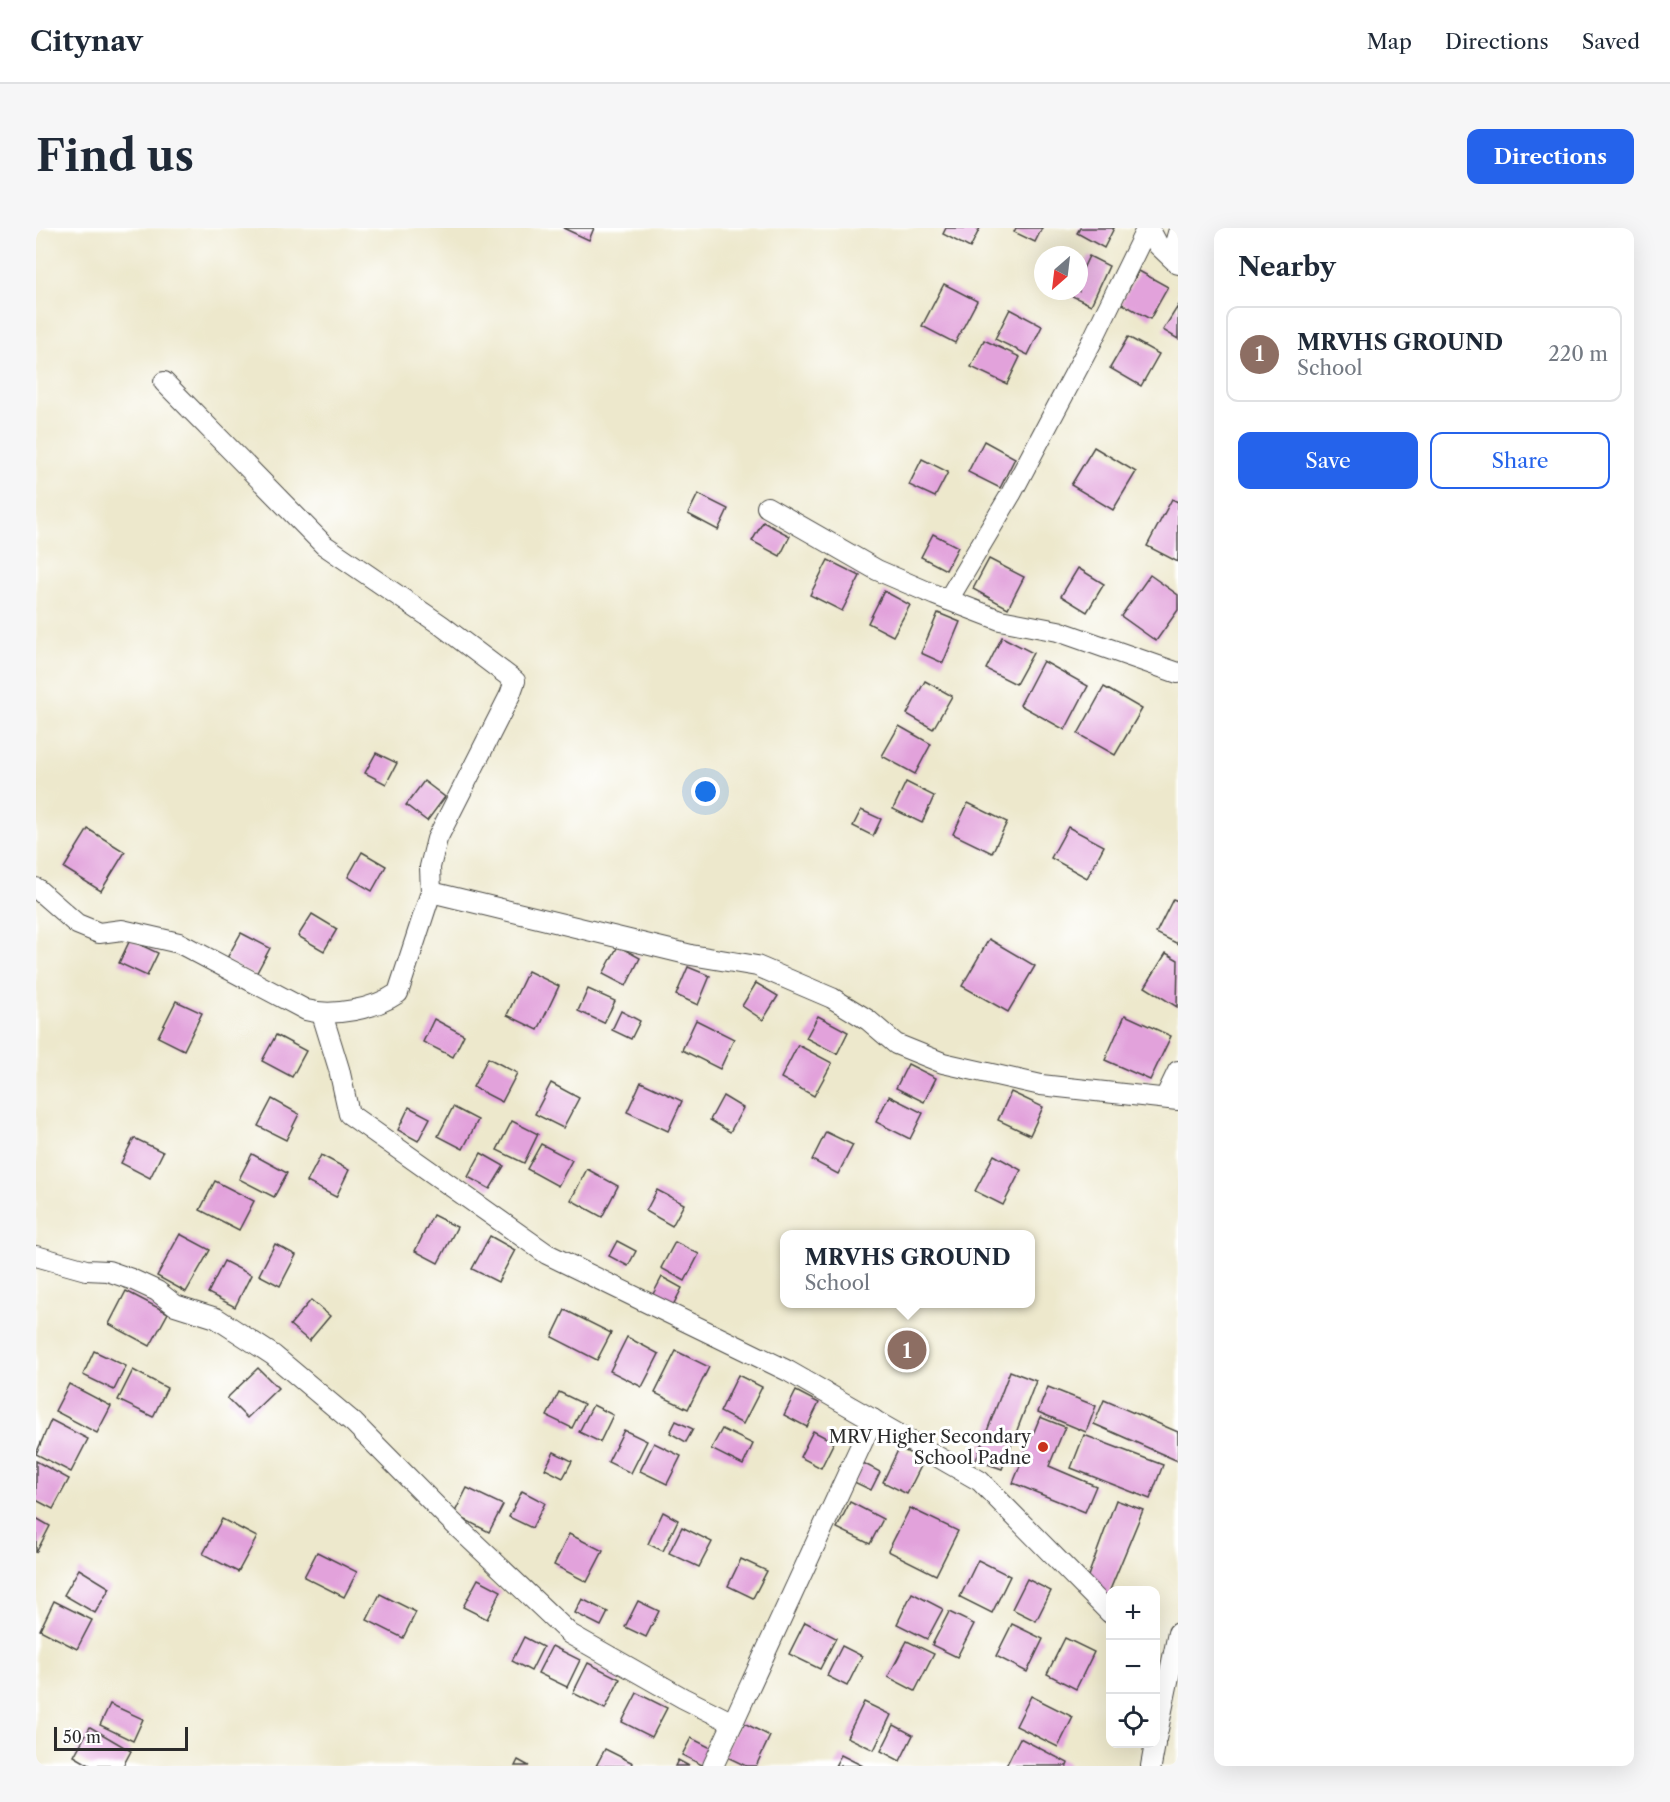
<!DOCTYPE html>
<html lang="en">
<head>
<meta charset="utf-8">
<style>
	body { margin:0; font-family:"Libre Caslon Text",serif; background:#f6f6f7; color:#1f2937 }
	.controls { position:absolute; right:18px; bottom:18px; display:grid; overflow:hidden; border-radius:12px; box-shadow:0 6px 24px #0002 }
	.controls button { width:54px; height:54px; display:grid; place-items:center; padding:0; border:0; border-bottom:2px solid #e0e1e3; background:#fff; color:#1f2937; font:30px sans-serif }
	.compass { position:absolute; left:998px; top:18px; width:54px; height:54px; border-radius:50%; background:#fff; box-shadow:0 6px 24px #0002; rotate:208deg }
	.scale { position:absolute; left:18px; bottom:15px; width:134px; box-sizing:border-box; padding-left:6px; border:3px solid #2b2b2b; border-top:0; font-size:16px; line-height:21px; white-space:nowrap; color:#2b2b2b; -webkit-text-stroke:4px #fff; paint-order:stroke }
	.you { position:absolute; left:670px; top:564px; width:21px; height:21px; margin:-15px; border:4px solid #fff; border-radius:50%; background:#1a73e8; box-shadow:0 0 0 9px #1a73e833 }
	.badge { display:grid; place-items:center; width:39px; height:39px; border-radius:50%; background:#2563eb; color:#fff; font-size:20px; font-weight:700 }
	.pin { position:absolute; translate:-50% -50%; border:3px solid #fff; box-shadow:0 2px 6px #0006 }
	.popup { position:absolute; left:744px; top:1002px; width:255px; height:78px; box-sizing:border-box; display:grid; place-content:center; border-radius:12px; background:#fff; filter:drop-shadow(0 2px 4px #0005); font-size:20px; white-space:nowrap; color:#747a83 }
	.popup b { font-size:22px; color:#1f2937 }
	.popup::after { content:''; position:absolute; left:50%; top:100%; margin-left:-12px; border:12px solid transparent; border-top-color:#fff }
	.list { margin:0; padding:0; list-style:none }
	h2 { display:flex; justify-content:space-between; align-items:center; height:78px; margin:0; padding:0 24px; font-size:26px }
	h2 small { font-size:20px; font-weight:400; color:#747a83 }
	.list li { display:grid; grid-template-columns:39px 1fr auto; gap:18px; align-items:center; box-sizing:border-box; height:96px; margin:0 12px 12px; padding:0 12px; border:2px solid #e0e1e3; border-radius:12px }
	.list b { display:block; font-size:22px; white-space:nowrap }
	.list p { margin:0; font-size:20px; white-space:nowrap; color:#747a83 }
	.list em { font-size:20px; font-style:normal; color:#747a83 }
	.actions { display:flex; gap:12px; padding:18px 24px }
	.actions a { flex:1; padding:14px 0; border:2px solid #2563eb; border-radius:12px; text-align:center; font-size:21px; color:#2563eb }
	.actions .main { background:#2563eb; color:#fff }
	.icon { flex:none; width:33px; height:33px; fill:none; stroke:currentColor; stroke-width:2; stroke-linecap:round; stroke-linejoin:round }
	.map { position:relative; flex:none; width:1142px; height:1538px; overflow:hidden; border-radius:12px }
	header { display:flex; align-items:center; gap:36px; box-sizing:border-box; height:84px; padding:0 30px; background:#fff; border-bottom:2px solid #e0e1e3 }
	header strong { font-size:28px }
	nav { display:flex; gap:33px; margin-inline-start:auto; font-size:21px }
	.intro { display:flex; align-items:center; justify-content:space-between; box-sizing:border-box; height:144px; padding:0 36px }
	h1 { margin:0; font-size:42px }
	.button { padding:15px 27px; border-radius:12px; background:#2563eb; color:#fff; font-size:21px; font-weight:700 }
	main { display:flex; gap:36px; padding:0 36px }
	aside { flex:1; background:#fff; border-radius:12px; box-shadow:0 6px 24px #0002 }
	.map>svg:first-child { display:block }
</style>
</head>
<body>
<header>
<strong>Citynav</strong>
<nav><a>Map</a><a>Directions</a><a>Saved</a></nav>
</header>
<div class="intro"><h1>Find us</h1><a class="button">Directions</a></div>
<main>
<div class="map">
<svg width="1142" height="1538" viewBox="0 0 1142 1538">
	<rect width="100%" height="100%" fill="#fff"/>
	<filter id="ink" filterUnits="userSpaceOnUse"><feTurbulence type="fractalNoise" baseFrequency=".0167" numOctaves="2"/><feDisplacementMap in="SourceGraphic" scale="12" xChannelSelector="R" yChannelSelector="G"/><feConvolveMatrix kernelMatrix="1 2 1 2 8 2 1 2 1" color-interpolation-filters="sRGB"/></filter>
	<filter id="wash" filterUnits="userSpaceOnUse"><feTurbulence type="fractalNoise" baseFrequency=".008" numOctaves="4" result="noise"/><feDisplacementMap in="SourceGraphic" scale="24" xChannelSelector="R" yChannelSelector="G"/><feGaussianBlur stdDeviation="1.35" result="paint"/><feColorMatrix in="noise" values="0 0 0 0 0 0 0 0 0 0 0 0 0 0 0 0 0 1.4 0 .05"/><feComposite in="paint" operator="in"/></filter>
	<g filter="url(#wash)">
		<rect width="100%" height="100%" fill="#ede8cc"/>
		<g id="blocks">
			<g fill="#e2a2db">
				<polygon points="527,0 558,0 553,12"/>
				<polygon points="910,0 944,0 934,20 907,6"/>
				<polygon points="980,0 1006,0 999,14 978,4"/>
				<polygon points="1044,0 1078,0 1068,20 1041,5"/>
				<polygon points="1053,28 1073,38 1055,77 1034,67 1036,63 1043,63 1043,49"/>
				<polygon points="1103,43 1132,59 1114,91 1085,75"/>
				<polygon points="908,56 941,73 919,115 886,98"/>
				<polygon points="1142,78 1142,111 1127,102"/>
				<polygon points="974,81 1006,98 992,127 959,111"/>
				<polygon points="1092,109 1123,126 1105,158 1074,140"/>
				<polygon points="948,112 984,129 971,156 935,139"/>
				<polygon points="948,213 979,230 964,260 932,244"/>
				<polygon points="1058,219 1100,244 1077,282 1035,257"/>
				<polygon points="886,231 912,244 899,269 873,257"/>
				<polygon points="662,266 692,281 682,302 652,286"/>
				<polygon points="1136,271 1142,274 1142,334 1111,318"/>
				<polygon points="727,294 754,308 744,328 716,313"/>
				<polygon points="897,306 922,319 910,342 885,329"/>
				<polygon points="953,331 988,349 972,380 937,361"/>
				<polygon points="792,332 824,348 806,383 774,367"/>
				<polygon points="1042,340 1068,356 1051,384 1025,368"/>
				<polygon points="1114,347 1142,367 1142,382 1120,413 1085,388"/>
				<polygon points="848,363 874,377 857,408 832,395"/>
				<polygon points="902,385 924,394 907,435 885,425"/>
				<polygon points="966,409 997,425 980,456 950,441"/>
				<polygon points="1007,433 1052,458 1029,502 984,477"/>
				<polygon points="889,453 916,468 897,501 871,486"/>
				<polygon points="1068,459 1106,481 1079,527 1042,506"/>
				<polygon points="863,498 895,516 879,546 846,528"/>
				<polygon points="340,525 361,535 350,556 329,545"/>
				<polygon points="388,553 409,569 391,593 370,577"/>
				<polygon points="870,554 898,568 886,595 857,581"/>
				<polygon points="932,575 971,594 956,625 917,606"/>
				<polygon points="825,582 845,591 837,608 817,598"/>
				<polygon points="1032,599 1068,618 1051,650 1015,630"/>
				<polygon points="52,601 89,624 65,663 28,640"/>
				<polygon points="326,624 350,638 336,663 312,649"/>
				<polygon points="1137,671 1142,673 1142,716 1120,705"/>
				<polygon points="276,686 301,701 288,723 262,708"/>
				<polygon points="205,705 234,720 219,748 190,732"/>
				<polygon points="953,711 999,738 972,784 926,758"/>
				<polygon points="94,712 122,725 111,748 83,735"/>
				<polygon points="582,718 604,730 590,758 567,746"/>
				<polygon points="1130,725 1142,732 1141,779 1109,759"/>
				<polygon points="652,739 674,748 662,777 640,767"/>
				<polygon points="492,743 523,758 502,802 471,787"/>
				<polygon points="720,755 742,768 727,792 706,778"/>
				<polygon points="552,761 579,773 568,795 542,783"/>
				<polygon points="140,773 166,785 148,822 122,809"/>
				<polygon points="585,783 604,793 595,811 576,802"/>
				<polygon points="1089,787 1135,808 1114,852 1069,832"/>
				<polygon points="782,788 812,804 801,826 770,810"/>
				<polygon points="398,791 428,807 417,829 387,814"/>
				<polygon points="660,792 698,811 684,841 646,822"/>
				<polygon points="240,807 270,823 256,849 226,833"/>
				<polygon points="762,817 796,835 778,868 745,850"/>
				<polygon points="452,830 481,845 466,874 437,859"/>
				<polygon points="872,836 900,850 888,874 860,860"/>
				<polygon points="605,854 646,873 632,903 591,884"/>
				<polygon points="515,855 543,870 527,900 499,886"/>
				<polygon points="975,864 1007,879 994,907 962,892"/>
				<polygon points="687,868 707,880 694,904 674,892"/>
				<polygon points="853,868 887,885 874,911 840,894"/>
				<polygon points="236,871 263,886 250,912 222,898"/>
				<polygon points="373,879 394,890 382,913 362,902"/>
				<polygon points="417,879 442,892 427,921 402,908"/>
				<polygon points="476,893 502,906 488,935 461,922"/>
				<polygon points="790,904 817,917 802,946 776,932"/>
				<polygon points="98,910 127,924 114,950 85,935"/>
				<polygon points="505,916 536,932 522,958 491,941"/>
				<polygon points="445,925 468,938 454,961 432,949"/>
				<polygon points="216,926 251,945 238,969 203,951"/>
				<polygon points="285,927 313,942 300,969 271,954"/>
				<polygon points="958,927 985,942 967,977 939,963"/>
				<polygon points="551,941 582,958 566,989 535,972"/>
				<polygon points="179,953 218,973 203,1002 164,982"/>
				<polygon points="621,962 648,976 636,998 610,983"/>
				<polygon points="397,987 421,999 402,1035 379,1023"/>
				<polygon points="144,1006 174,1022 150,1064 121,1048"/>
				<polygon points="454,1008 479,1022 462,1054 436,1041"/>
				<polygon points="581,1013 600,1023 592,1038 573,1028"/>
				<polygon points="639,1014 663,1026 649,1053 625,1040"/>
				<polygon points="239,1016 260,1027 244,1058 223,1047"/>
				<polygon points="188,1033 215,1047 199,1079 172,1065"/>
				<polygon points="626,1049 646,1060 636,1079 616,1068"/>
				<polygon points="90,1063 132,1085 114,1118 73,1096"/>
				<polygon points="275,1072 294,1088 273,1113 254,1097"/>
				<polygon points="529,1082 575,1105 561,1132 516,1109"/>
				<polygon points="591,1109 623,1126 606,1159 574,1143"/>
				<polygon points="58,1123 90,1138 78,1162 47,1147"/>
				<polygon points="640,1123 673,1139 652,1181 619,1165"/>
				<polygon points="222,1140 242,1160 211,1190 191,1170"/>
				<polygon points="97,1142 131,1160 117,1189 82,1172"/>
				<polygon points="974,1143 1000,1153 966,1241 940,1232"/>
				<polygon points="702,1147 726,1159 707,1196 684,1184"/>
				<polygon points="33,1156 75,1178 61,1205 19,1183"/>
				<polygon points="1012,1159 1060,1178 1050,1204 1002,1184"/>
				<polygon points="760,1163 783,1175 771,1199 748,1187"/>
				<polygon points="523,1164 548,1176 536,1200 511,1188"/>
				<polygon points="1068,1172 1142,1204 1142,1233 1058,1196"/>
				<polygon points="557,1177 577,1187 564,1214 543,1204"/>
				<polygon points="1004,1189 1029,1199 1013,1238 1060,1258 1049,1284 977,1255"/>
				<polygon points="15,1192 52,1211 35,1244 0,1226"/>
				<polygon points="640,1193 657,1201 650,1214 634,1205"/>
				<polygon points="686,1201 717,1216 707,1237 675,1221"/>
				<polygon points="588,1202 611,1213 595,1245 572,1234"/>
				<polygon points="777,1203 798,1214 785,1240 764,1229"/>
				<polygon points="1048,1207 1127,1237 1114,1271 1035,1240"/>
				<polygon points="618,1215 645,1228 631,1256 604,1243"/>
				<polygon points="863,1220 888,1232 871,1266 847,1254"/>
				<polygon points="518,1224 536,1233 527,1250 509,1241"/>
				<polygon points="0,1233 33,1251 17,1281 0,1272"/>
				<polygon points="827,1235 844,1244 835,1262 818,1254"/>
				<polygon points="431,1260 467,1277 453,1304 418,1286"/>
				<polygon points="486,1263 509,1275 496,1300 473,1289"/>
				<polygon points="1080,1272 1107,1282 1074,1362 1074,1369 1048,1359"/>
				<polygon points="814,1274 847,1291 834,1316 801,1300"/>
				<polygon points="874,1280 922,1303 900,1347 852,1323"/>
				<polygon points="627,1284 642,1292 627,1323 612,1316"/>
				<polygon points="0,1290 14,1298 0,1325"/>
				<polygon points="186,1291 221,1309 202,1344 167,1326"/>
				<polygon points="646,1299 676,1314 663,1339 633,1325"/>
				<polygon points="533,1306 567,1323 551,1354 518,1337"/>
				<polygon points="281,1324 321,1344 308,1369 268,1349"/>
				<polygon points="705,1331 731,1343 717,1370 692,1358"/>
				<polygon points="942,1332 974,1348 956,1385 924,1369"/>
				<polygon points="43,1341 74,1360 59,1385 28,1367"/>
				<polygon points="442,1351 465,1363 451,1391 427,1379"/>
				<polygon points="991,1351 1015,1363 1000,1393 976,1381"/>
				<polygon points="876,1365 907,1381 891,1411 861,1396"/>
				<polygon points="344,1366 380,1384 367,1410 331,1392"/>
				<polygon points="546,1371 572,1384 565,1398 539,1385"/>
				<polygon points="18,1373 56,1392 41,1421 4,1402"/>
				<polygon points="602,1373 623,1383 610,1409 589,1399"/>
				<polygon points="913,1384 938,1396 921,1429 896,1417"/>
				<polygon points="769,1394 800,1410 784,1441 753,1426"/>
				<polygon points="976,1396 1007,1411 991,1444 960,1428"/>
				<polygon points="488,1409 507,1419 495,1443 476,1433"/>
				<polygon points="1029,1410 1058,1424 1040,1461 1011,1446"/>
				<polygon points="871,1413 898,1426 879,1463 852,1449"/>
				<polygon points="516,1418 544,1432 531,1459 502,1445"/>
				<polygon points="806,1418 826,1428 811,1458 791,1448"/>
				<polygon points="552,1435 584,1451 569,1481 537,1465"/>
				<polygon points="601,1465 631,1480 616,1509 586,1494"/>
				<polygon points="995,1468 1037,1489 1022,1519 980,1498"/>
				<polygon points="828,1474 855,1487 838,1522 811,1509"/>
				<polygon points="74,1476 107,1491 97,1513 64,1497"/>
				<polygon points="704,1493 734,1508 720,1538 710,1538 687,1527"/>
				<polygon points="858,1497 877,1507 864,1533 845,1523"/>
				<polygon points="54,1499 95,1523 87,1538 55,1538 38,1528"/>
				<polygon points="655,1510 677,1521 668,1538 646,1527"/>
				<polygon points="984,1510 1032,1535 1031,1538 970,1538"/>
				<polygon points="569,1521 597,1535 596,1538 560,1538"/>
				<polygon points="805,1527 827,1538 799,1538"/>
				<polygon points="482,1532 493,1538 479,1538"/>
				<polygon points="642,1532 653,1538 639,1538"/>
			</g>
		</g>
	</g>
	<g filter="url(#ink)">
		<use href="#blocks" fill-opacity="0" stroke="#484743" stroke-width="1.5"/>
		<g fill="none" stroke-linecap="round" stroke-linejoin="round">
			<g stroke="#484743" stroke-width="22">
				<g id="minor">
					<polyline points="1113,0 1122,17 1142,36"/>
					<polyline points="1135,29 1142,5"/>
					<polyline points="128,154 288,317 405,397 479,453 474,467 401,611 394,639 395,664"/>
					<polyline points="731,279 841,342 899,367 964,392 1022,403 1142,445"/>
					<polyline points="912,372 975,266 1056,113 1111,0"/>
					<path d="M0 660 41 696 63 705 86 702 143 715 270 782C297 789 339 781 362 765L395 664 655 727 721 738 796 770 832 792 860 816 907 835 1005 857 1142 872"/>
					<polyline points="286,786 303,841 313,886 511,1026 752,1143 944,1253 1074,1385"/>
					<polyline points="1130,868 1142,843"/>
					<polyline points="0,1028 50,1042 72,1043 95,1051 121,1063 139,1077 180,1090 237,1127 318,1195 414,1292 534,1406 647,1470 697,1495"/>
					<polyline points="1120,1511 1142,1405"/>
					<polyline points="677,1538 837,1191"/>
					<polyline points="1115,1538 1119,1516"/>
				</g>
			</g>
			<use href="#minor" stroke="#fff" stroke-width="20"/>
		</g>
	</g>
	<circle fill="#c8321e" stroke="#fff" stroke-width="2" cx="1007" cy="1219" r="6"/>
	<g text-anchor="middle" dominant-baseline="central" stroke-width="6" stroke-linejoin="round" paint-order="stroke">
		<g font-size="18" fill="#2b2b2b" stroke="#fff" text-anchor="end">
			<text x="995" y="1209">MRV Higher Secondary<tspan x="995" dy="21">School Padne</tspan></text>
		</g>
	</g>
</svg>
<div class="controls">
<button>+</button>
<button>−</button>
<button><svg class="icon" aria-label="locate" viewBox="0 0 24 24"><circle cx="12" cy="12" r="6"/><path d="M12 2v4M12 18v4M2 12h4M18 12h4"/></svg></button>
</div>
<svg class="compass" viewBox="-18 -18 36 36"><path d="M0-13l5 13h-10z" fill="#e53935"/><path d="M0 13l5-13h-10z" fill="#747a83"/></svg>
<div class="scale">50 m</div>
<div class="you"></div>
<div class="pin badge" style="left:871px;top:1122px;background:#8d6e63">1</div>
<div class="popup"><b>MRVHS GROUND</b>School</div>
</div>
<aside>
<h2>Nearby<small></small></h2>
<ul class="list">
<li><span class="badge" style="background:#8d6e63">1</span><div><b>MRVHS GROUND</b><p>School</p></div><em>220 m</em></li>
</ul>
<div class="actions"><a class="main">Save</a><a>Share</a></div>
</aside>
</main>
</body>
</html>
